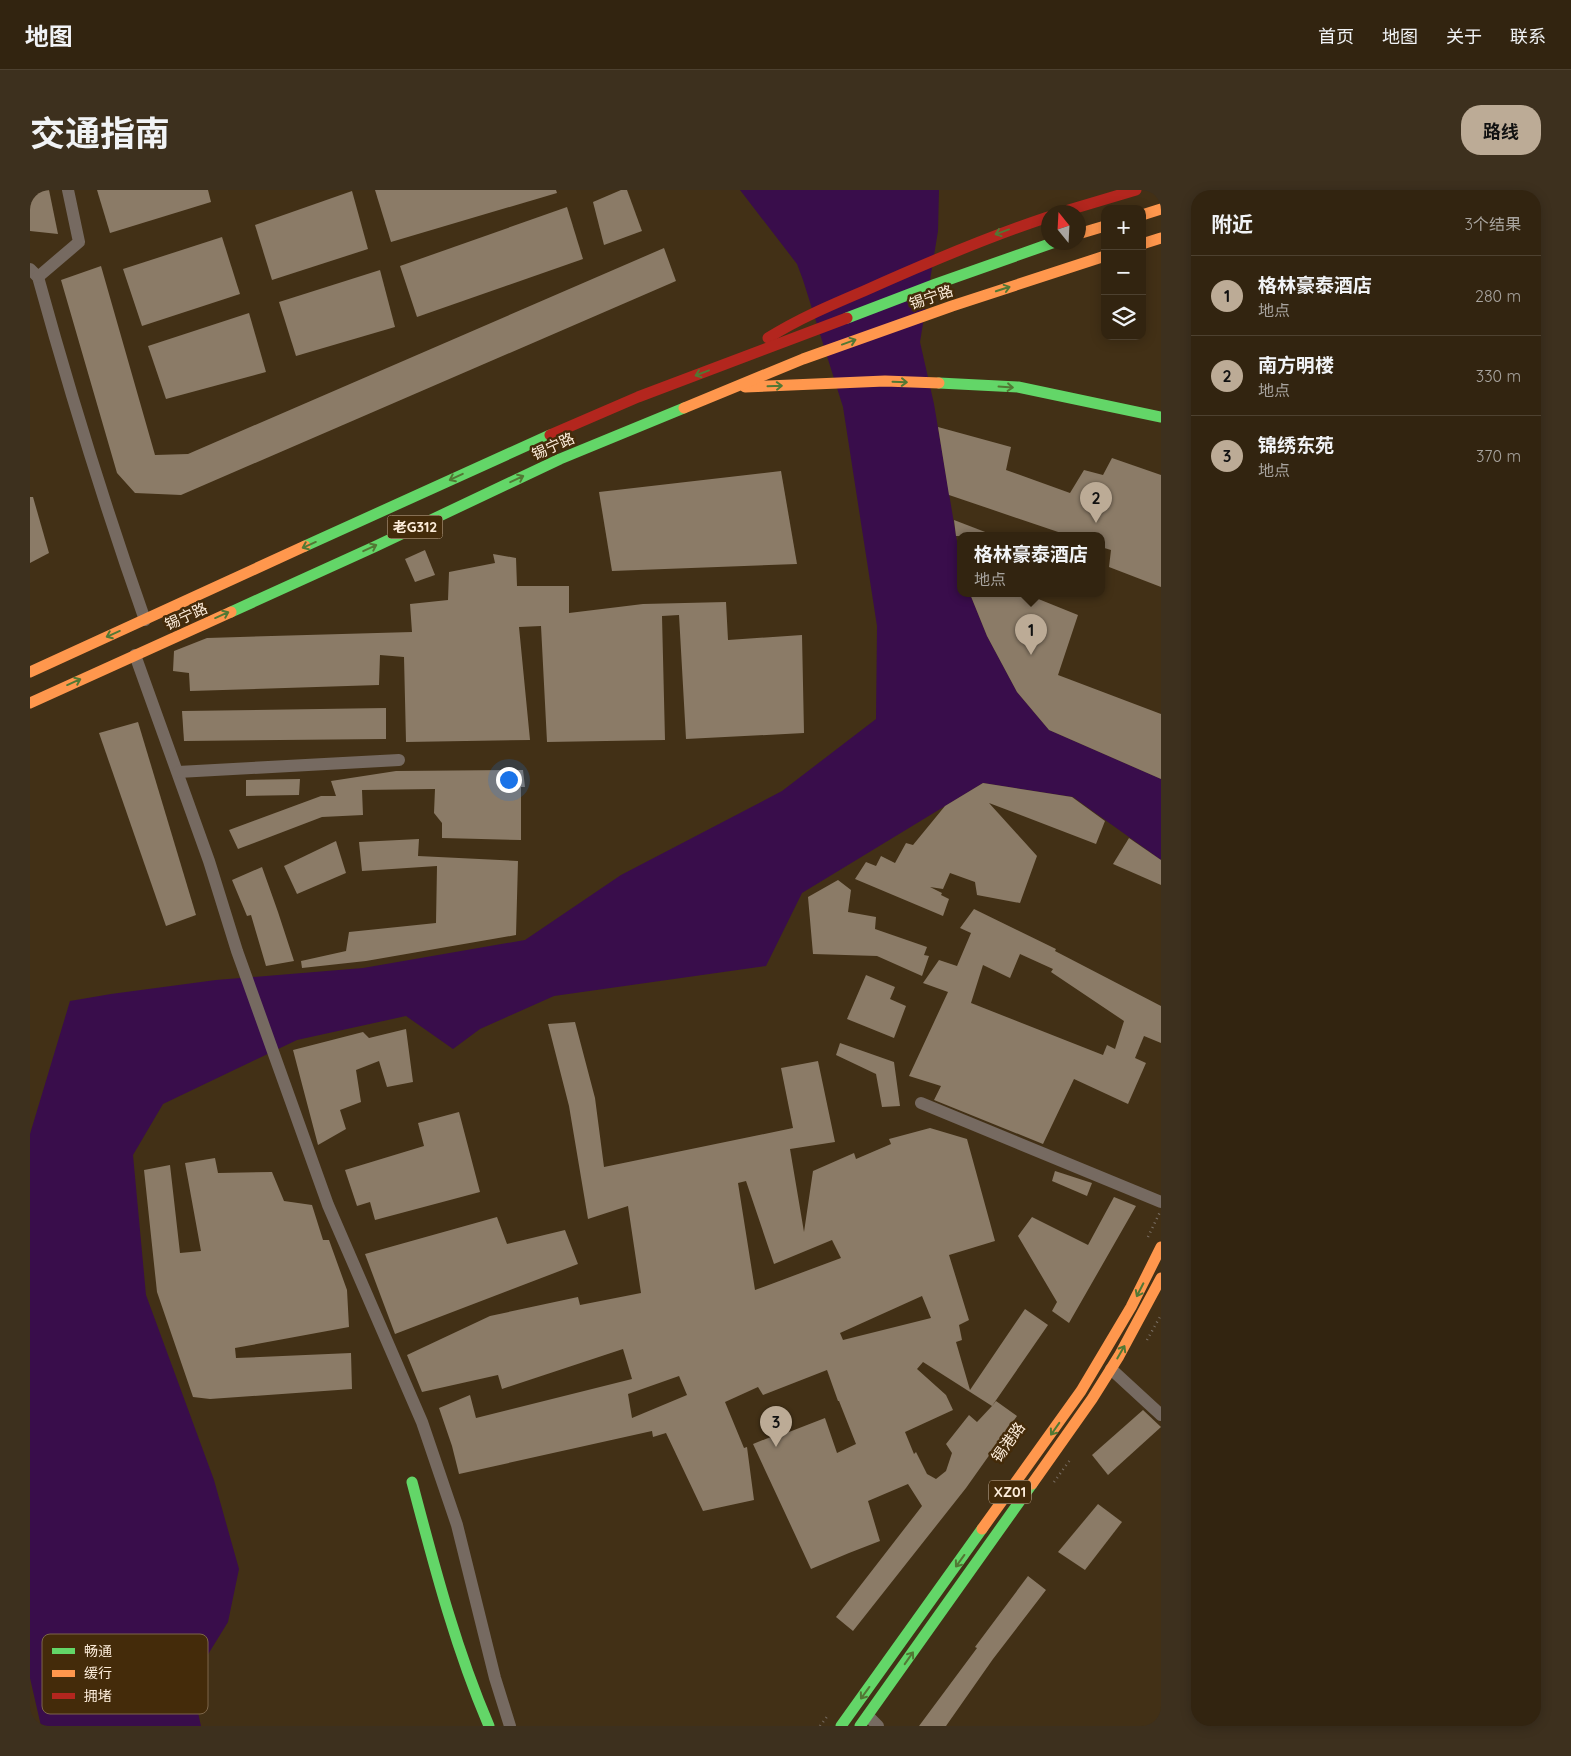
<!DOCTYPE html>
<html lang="zh">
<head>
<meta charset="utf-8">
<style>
	body { margin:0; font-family:Quicksand,"Noto Sans SC",sans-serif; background:#3d301e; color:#f1f3f6 }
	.controls { position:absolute; right:15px; top:15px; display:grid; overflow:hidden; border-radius:10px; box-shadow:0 2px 12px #0003 }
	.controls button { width:45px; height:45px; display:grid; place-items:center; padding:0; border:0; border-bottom:1px solid #4d4130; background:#322410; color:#f1f3f6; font:25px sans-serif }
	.compass { position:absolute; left:1011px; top:15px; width:45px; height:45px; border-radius:50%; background:#322410; box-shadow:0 2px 12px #0003; rotate:342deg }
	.you { position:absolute; left:478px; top:589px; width:18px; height:18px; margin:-12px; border:4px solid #fff; border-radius:50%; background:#1a73e8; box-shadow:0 0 0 8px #1a73e833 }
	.badge { display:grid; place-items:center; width:32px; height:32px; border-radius:50%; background:#bcab96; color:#111; font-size:16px; font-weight:700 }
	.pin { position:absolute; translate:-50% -41px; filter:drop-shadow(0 1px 2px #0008) }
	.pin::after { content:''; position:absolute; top:26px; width:18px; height:15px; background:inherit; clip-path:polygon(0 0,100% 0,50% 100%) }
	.popup { position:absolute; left:927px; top:342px; width:148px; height:65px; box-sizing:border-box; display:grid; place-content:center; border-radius:10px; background:#322410; filter:drop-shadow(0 1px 4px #0005); font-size:16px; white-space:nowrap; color:#a8a49f }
	.popup b { font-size:19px; color:#f1f3f6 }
	.popup::after { content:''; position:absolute; left:50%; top:100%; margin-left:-10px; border:10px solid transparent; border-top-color:#322410 }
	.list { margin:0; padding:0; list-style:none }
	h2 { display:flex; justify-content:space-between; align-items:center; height:65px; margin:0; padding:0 20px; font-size:21px }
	h2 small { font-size:16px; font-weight:400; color:#a8a49f }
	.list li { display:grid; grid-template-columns:32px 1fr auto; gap:15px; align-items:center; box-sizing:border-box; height:80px; padding:0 20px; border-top:1px solid #4d4130 }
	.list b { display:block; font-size:19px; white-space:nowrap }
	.list p { margin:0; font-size:16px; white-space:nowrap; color:#a8a49f }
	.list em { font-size:16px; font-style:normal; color:#a8a49f }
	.icon { flex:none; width:28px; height:28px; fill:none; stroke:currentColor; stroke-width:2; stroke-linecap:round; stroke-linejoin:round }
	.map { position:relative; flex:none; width:1131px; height:1536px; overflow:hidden; border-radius:20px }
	header { display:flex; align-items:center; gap:30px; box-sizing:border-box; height:70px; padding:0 25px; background:#322410; border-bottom:1px solid #4d4130 }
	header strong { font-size:24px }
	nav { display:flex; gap:28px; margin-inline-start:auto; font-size:18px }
	.intro { display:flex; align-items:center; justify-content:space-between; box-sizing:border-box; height:120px; padding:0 30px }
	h1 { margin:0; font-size:35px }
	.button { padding:12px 22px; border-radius:20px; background:#bcab96; color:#111; font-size:18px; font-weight:700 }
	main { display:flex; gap:30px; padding:0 30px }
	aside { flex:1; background:#322410; border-radius:20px; box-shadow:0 2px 12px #0003 }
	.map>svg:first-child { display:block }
</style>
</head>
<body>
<header>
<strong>地图</strong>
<nav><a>首页</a><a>地图</a><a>关于</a><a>联系</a></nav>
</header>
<div class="intro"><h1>交通指南</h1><a class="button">路线</a></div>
<main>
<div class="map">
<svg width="1131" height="1536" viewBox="0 0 1131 1536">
	<rect width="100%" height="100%" fill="#423016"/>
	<polygon fill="#390d4b" points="710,0 909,0 908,41 890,152 904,214 931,375 931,404 940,404 957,446 987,502 1019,540 1131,589 1131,670 1043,607 953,593 772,703 736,776 524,806 450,839 423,859 376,826 267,850 133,914 103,965 116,1105 184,1290 209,1379 198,1432 161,1492 171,1536 11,1536 0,1488 0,944 40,811 81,804 186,790 333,778 495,750 591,685 752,601 846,529 847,436 813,217 773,90 767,74"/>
	<g fill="#8b7b67" fill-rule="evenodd">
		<polygon points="0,0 19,0 28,44 0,41"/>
		<polygon points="67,0 178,0 181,12 80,43"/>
		<polygon points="345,0 526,0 527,3 361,52"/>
		<polygon points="591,0 597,0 612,41 574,55 563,12"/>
		<polygon points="322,1 338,59 242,90 225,35"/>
		<polygon points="537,17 553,69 387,127 370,76"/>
		<polygon points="192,47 210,104 112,136 93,79"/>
		<polygon points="634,58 646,91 151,305 105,303 87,283 31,90 71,76 125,265 158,264"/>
		<polygon points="350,80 365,137 266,166 249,112"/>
		<polygon points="219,123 236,182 136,209 118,156"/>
		<polygon points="908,237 981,257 976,280 1040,303 1054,280 1073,285 1082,268 1131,285 1131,397 1079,377 1081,360 1071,357 1071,346 1040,346 919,305"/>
		<polygon points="751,281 767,374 582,381 569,302"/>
		<polygon points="0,307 3,307 19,363 0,373"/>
		<polygon points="924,330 963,345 963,346 926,346"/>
		<polygon points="395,360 405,385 385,392 375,369"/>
		<polygon points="463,364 486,368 487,396 539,396 539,423 613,414 696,412 698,450 772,445 774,543 656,549 649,425 632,426 635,550 517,552 511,436 489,437 500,550 376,552 374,467 350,465 349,495 160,501 159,483 143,481 144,461 177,448 382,442 380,414 418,410 419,382 465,373"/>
		<polygon points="940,404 996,404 1048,425 1028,485 1131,524 1131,589 1019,540 987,502 957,446"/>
		<polygon points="356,518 356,549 154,551 152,521"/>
		<polygon points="108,532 166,725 136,736 69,543"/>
		<polygon points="493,580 495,597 491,597 491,650 412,648 412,633 404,623 405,599 332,600 333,625 292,627 208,659 199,640 291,606 306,606 301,591 366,581"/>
		<polygon points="270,589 269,605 216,606 216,590"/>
		<polygon points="953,593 1042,607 1075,631 1066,654 959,613 1007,666 990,713 947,705 945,692 920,683 913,699 900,697 912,703 911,705 919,709 913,726 825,689 836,672 846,676 851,666 865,673 876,653 883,655 915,616"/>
		<polygon points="1099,648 1131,670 1131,695 1083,674"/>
		<polygon points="389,649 388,666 488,671 486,745 336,771 272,778 271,771 316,761 319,742 406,733 407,676 332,681 329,652"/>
		<polygon points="306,651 316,683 267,704 254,676"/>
		<polygon points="232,677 248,722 264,771 236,776 221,725 217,726 202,690"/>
		<polygon points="808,690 821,700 818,722 846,727 845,739 897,757 894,765 899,766 892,786 847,766 783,764 778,707"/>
		<path d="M944 719 1026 759 1025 761 1131 816V853L1114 846 1105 868 1116 873 1098 914 1044 889 1013 954 904 910 911 896 879 886 918 802 893 793 909 770 927 776 941 743 930 738ZM990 764 1023 779 1021 782 1094 831 1085 859 1077 855 1073 865 941 813 953 775 980 788Z"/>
		<polygon points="836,785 865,797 860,809 876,816 864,848 817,829"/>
		<path d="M545 832 565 908 574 977 763 938 751 878 788 871 805 952 760 959 774 1042 783 981 824 963 826 969 861 954 859 949 900 938 937 949 965 1051 919 1065 939 1130 929 1135 932 1150 926 1152 940 1200 995 1119 1018 1135 962 1216 966 1211 987 1226 936 1298 823 1441 806 1427 892 1316 878 1294 838 1311 850 1351 819 1363 781 1379 723 1254 758 1240 759 1242 795 1228 807 1263 826 1254 809 1211H808L797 1180 733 1205 728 1197 695 1212 714 1258 717 1257 724 1310 673 1321 636 1243 623 1247 622 1241 429 1284 422 1256 409 1218 440 1205 446 1228 602 1189 593 1159 472 1199 468 1185 392 1202 377 1165 460 1126 548 1107 550 1115 611 1103 598 1016 558 1029 539 916 518 834ZM716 991 744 1074 802 1050 811 1068 725 1100 708 993ZM892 1106 901 1128 813 1150 810 1143ZM893 1172 962 1216 947 1232 939 1225 916 1254 922 1263 916 1281 906 1289 897 1284 886 1262 884 1264 875 1242 923 1220 916 1205 887 1179ZM649 1186 657 1205 602 1228 598 1204Z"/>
		<polygon points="376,839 383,892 357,897 349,871 326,880 331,912 310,920 316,939 288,955 263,860 333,842 339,848"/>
		<polygon points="810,853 864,872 870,916 852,917 846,884 806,865"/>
		<polygon points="429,922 450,1002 345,1030 340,1012 327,1016 315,980 394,956 388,933"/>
		<polygon points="185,968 188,983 242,982 254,1011 282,1015 293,1050 299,1050 317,1100 319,1137 205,1158 206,1168 321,1163 322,1199 180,1209 163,1207 127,1102 114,980 140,975 150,1063 171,1061 155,973"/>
		<polygon points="1025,981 1062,993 1057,1006 1022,991"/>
		<polygon points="1084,1007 1106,1016 1039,1133 1022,1121 1027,1112 988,1046 1002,1027 1058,1055"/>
		<polygon points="467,1027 477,1054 535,1040 548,1074 365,1144 335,1064"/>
		<polygon points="1113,1220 1131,1237 1078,1285 1062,1265"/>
		<polygon points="1068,1314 1092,1332 1055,1380 1028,1362"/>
		<polygon points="998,1386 1016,1400 963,1469 916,1536 889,1536 947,1458 945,1457"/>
	</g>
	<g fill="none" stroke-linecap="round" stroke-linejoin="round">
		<g stroke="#796e64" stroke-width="2.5" stroke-dasharray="1 4" stroke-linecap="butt">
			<polyline points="1118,1047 1130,1022"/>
			<polyline points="1117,1150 1131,1125"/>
			<polyline points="1024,1292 1040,1270"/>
			<polyline points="790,1536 799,1524"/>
		</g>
		<g stroke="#766a61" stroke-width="12">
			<path d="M0 79 8 87C40 203 75 317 115 430"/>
			<polyline points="8,87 49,52 38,0"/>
			<polyline points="105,465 179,671 207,761 298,1015 392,1232 427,1335 465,1488 480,1536"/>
			<polyline points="148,582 369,570"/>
			<polyline points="891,913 1131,1012"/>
			<polyline points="1081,1179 1131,1225"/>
			<polyline points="838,1526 848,1536"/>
		</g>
		<g stroke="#63d668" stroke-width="11">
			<polyline points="817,128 906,94 1025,52"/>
			<polyline points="909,193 988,197 1131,227"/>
			<polyline points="275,356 520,245"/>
			<polyline points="201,422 344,357 530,269 654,218"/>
			<path d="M382 1292C404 1375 425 1457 459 1536"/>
			<polyline points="811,1536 952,1339"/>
			<polyline points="830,1536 1002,1294"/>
		</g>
		<g stroke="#ff974d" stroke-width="11">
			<polyline points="1112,25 1131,19"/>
			<polyline points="1048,44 1075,36"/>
			<polyline points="1112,54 1131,48"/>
			<polyline points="715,197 855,191 909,193"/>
			<polyline points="654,218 773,169 922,116 1075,66"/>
			<polyline points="0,482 275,356"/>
			<polyline points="0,513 201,422"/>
			<polyline points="1002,1294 1062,1209 1089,1166 1131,1088"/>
			<polyline points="952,1339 1051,1201 1101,1117 1131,1057"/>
		</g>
		<g stroke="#b3261e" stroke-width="11">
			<polyline points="1032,22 1106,0"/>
			<path d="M738 148C768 129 801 115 834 101 894 74 955 48 1018 27"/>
			<polyline points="520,245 608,207 817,128"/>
		</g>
	</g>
	<defs><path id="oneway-shaft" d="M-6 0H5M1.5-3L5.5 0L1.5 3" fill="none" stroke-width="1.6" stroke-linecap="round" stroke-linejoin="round" transform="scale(1.25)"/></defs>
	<g stroke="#527834">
		<use href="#oneway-shaft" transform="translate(972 42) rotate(160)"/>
		<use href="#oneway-shaft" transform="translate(973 99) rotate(-18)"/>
		<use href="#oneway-shaft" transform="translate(819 152) rotate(-20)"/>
		<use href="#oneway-shaft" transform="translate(672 183) rotate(159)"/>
		<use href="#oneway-shaft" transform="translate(870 192) rotate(2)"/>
		<use href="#oneway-shaft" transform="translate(745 196) rotate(-2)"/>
		<use href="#oneway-shaft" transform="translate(976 197) rotate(4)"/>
		<use href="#oneway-shaft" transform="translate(426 287) rotate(155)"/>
		<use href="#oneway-shaft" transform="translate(487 289) rotate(-25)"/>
		<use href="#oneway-shaft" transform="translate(279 355) rotate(156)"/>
		<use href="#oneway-shaft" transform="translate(340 358) rotate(-25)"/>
		<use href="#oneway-shaft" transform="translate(192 425) rotate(-24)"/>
		<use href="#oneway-shaft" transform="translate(83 444) rotate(156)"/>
		<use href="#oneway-shaft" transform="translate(44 492) rotate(-24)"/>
		<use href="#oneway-shaft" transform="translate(1110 1100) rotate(117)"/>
		<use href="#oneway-shaft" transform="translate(1091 1162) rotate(-60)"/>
		<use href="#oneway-shaft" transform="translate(1025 1239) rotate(125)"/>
		<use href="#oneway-shaft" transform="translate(930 1371) rotate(126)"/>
		<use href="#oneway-shaft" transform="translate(879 1468) rotate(-55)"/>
		<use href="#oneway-shaft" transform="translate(835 1503) rotate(126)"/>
	</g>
	<g text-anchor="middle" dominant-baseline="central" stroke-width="5" stroke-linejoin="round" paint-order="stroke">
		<g fill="#442b0a" stroke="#c6b39c" stroke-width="1">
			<rect x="357.5" y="325.5" width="55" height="23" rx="4"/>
			<rect x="959" y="1290.5" width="42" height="23" rx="4"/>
		</g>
		<g font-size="14" font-weight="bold" fill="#fdeddb">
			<text x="385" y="337">老G312</text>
			<text x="980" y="1302">XZ01</text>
		</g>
		<g font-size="15" fill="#fdeddb" stroke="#442b0a">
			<text transform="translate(901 107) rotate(-19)">锡宁路</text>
			<text transform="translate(523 256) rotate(-24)">锡宁路</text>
			<text transform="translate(156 426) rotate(-24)">锡宁路</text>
			<text transform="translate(978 1252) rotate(-54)">锡港路</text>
		</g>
	</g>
	<rect x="12" y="1444" width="166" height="80" rx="8" fill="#442b0a" stroke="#7c6549" stroke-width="1"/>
	<rect x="22" y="1458" width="23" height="6" fill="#63d668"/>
	<rect x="22" y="1480" width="23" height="7" fill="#ff974d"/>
	<rect x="22" y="1503" width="23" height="6" fill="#b3261e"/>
	<g font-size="14" fill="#fdeddb">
		<text x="54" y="1466">畅通</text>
		<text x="54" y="1488">缓行</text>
		<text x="54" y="1511">拥堵</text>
	</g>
</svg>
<div class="controls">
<button>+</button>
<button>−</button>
<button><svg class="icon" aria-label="layers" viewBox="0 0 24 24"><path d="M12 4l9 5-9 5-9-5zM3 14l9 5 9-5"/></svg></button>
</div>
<svg class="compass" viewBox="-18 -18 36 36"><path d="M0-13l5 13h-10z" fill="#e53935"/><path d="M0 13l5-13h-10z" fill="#a8a49f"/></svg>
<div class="you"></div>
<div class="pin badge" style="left:1001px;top:465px">1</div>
<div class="popup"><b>格林豪泰酒店</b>地点</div>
<div class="pin badge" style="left:1066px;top:333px">2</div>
<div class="pin badge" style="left:746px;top:1257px">3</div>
</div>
<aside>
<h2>附近<small>3个结果</small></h2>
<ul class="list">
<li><span class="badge">1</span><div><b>格林豪泰酒店</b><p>地点</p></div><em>280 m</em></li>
<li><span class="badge">2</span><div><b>南方明楼</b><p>地点</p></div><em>330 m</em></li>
<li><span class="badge">3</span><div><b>锦绣东苑</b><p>地点</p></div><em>370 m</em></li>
</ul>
</aside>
</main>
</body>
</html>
